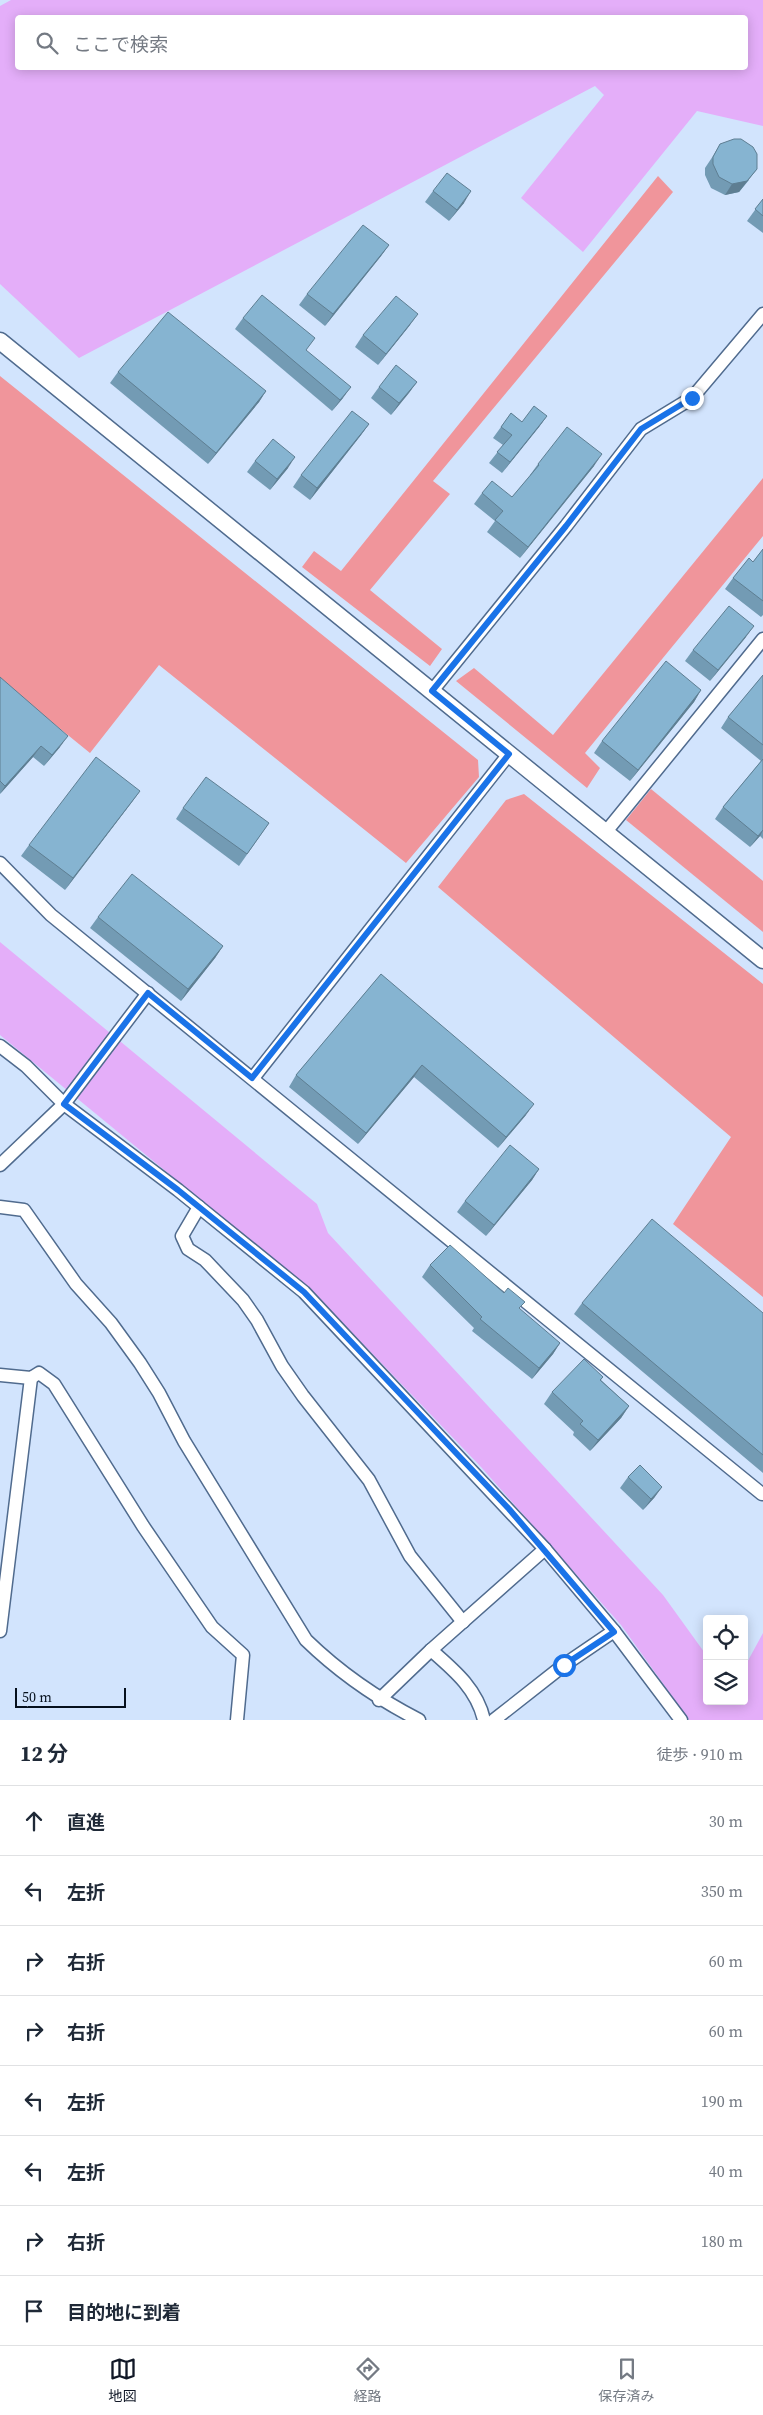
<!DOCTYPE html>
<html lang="ja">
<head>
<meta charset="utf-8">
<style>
	body { margin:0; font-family:"Source Serif 4","Noto Sans JP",serif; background:#f6f6f7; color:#1f2937 }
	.controls { position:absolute; right:15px; bottom:15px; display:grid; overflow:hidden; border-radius:5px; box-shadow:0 2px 12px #0003 }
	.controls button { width:45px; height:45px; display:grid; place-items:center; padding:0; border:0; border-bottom:1px solid #e0e1e3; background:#fff; color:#1f2937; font:25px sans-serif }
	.scale { position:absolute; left:15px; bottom:12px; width:111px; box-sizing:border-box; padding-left:5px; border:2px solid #06101d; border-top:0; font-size:14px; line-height:18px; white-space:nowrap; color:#06101d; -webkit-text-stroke:4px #d2e4fd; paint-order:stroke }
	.stop { position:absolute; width:15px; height:15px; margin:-11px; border:4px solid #1a73e8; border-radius:50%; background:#fff }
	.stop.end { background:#1a73e8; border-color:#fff; box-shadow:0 1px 5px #0008 }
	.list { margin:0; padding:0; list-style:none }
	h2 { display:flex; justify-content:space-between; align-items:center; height:65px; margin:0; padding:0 20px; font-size:21px }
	h2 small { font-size:16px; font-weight:400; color:#747a83 }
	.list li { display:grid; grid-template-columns:32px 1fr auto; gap:15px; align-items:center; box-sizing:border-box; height:70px; padding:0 20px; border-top:1px solid #e0e1e3 }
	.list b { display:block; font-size:19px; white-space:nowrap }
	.list em { font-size:16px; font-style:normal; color:#747a83 }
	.icon { flex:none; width:28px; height:28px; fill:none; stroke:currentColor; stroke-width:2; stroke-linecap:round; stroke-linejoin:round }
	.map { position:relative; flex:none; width:763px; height:1720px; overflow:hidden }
	.search { position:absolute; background:#fff; box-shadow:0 2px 12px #0003; left:15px; right:15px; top:15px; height:55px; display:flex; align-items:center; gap:12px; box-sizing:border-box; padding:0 18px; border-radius:5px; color:#747a83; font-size:19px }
	.sheet { height:625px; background:#fff }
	nav { display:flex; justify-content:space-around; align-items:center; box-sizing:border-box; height:70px; border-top:1px solid #e0e1e3; background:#fff; font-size:14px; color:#747a83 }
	nav a { display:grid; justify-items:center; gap:2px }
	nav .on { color:#111827 }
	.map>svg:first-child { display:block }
</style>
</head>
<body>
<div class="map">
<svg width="763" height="1720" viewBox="0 0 763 1720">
	<rect width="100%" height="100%" fill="#d2e4fd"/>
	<g fill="#f0959b">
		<polygon points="658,176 673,192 433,481 450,494 370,590 442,649 430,666 302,567 314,551 341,571"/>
		<polygon points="0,376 478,760 479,777 406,863 159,665 90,753 0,680"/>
		<polygon points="763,478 763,536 585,753 600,768 587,788 456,681 474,668 553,735"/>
		<polygon points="651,789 763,881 763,932 626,820"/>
		<polygon points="524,794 763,984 763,1297 673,1224 731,1137 438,887 506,800"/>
	</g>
	<g fill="#e4aef9" fill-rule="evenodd">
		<path d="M11 0H763V126L697 111 583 252 521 198 604 95 595 86 79 358 0 284V6ZM18 18H746V68H18Z"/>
		<polygon points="0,942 317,1204 328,1233 663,1595 707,1656 707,1701 744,1701 744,1668 763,1633 763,1720 689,1720 621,1625 481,1467 315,1294 0,1035"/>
	</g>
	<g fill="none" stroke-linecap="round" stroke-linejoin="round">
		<g stroke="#506b8e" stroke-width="15">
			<g id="minor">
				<polyline points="432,691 566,526 641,429 692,398 763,314"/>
				<polyline points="605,833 763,639"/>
				<polyline points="0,863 51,915 762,1494"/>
				<polyline points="0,1046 26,1066 64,1104 178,1190 304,1292 545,1549 614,1631 681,1720"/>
				<polyline points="253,1078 509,754"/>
				<polyline points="0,1165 64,1104 148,993"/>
				<path d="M0 1207 24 1210 76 1284 111 1323 140 1363 159 1393 184 1441 306 1640C341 1674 376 1698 419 1720"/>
				<polyline points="199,1207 182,1236 188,1249 205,1260 243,1300 257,1320 282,1366 303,1396 369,1480 410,1556 463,1622"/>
				<polyline points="0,1375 31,1378 39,1373 54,1384 143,1526 212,1627 243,1655 237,1720"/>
				<polyline points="0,1631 31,1378"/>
				<path d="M431 1650C454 1670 477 1689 484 1720"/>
				<polyline points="379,1700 431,1650 545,1549"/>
				<polyline points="494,1720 564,1665 614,1631"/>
			</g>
		</g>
		<g stroke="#506b8e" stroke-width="19">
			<polyline id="tertiary" points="0,341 763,960"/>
		</g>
		<use href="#minor" stroke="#fff" stroke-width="12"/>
		<use href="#tertiary" stroke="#fff" stroke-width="16"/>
	</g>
	<g fill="#739bb4">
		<polygon points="720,144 749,180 739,192 725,195 711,188 705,175 705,168 713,156"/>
		<polygon points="433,191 464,203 449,221 425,202"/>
		<polygon points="763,199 763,233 747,221"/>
		<polygon points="389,245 381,256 325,326 299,305 307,294"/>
		<polygon points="243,318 343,398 332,411 235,329"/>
		<polygon points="410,325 378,365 355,347 363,335"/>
		<polygon points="118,372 266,391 259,402 208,464 110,383"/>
		<polygon points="417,382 391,415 371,398 379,387"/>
		<polygon points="511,413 522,422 547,416 539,427 502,473 489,463 503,445 493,438"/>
		<polygon points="369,424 361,435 310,500 293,487 301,475"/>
		<polygon points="255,461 288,468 270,490 247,472"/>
		<polygon points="538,464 594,466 520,558 487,532 495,521 474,504 482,493 512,497 530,476 530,475"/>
		<polygon points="763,549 763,615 761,617 725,589 733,578 753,562"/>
		<polygon points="746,637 710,681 685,661 693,650"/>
		<polygon points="763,675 763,839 760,836 750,847 715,819 723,807 761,761 721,728 728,717"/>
		<polygon points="0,677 60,747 44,766 33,757 0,794"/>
		<polygon points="701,690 694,702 630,781 594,753 602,741"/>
		<polygon points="140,791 65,890 21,856 29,845"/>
		<polygon points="183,808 269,823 239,866 176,819"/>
		<polygon points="98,917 223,946 215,958 181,1001 90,928"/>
		<polygon points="381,974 526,1115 498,1148 414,1077 358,1144 289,1087 296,1075"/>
		<polygon points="539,1169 532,1180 486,1236 457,1212 465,1201"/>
		<polygon points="430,1265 560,1343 553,1354 532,1379 472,1331 474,1328 422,1277"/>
		<polygon points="582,1303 763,1313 763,1473 574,1314"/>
		<polygon points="603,1377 601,1380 629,1406 621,1418 590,1451 573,1435 574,1432 544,1404 552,1392"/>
		<polygon points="628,1477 662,1487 654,1498 643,1510 620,1488"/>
	</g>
	<g fill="#5e7e92">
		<polygon points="757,169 739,192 725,195 732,184"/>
		<polygon points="471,191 464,203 449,221 457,210"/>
		<polygon points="389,245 381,256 325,326 333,314"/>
		<polygon points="418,314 410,325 378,365 386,354"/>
		<polygon points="417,382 409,393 391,415 399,403"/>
		<polygon points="351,387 343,398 332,411 340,400"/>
		<polygon points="266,391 259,402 208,464 216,453"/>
		<polygon points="547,416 539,427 502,473 510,462"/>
		<polygon points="369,424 361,435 310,500 317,488"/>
		<polygon points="602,454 594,466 520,558 528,547"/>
		<polygon points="295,457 288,468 270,490 277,479"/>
		<polygon points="754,626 746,637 710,681 718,670"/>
		<polygon points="701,690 694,702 630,781 638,770"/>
		<polygon points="68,736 60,747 44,766 52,755"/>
		<polygon points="41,746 33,757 0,794 5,786"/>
		<polygon points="140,791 132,802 65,890 73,878"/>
		<polygon points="763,830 760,836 750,847 758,836"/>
		<polygon points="223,946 215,958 181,1001 188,989"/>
		<polygon points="422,1065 414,1077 358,1144 366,1133"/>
		<polygon points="534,1104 526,1115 498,1148 506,1137"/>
		<polygon points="539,1169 532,1180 486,1236 494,1225"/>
		<polygon points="560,1343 553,1354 532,1379 539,1368"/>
		<polygon points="629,1406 621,1418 590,1451 598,1440"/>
		<polygon points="662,1487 654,1498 643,1510 651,1499"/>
	</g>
	<g fill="#86b4d1" stroke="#5e7e92">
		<polygon points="734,139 741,139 753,147 757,154 757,169 747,181 732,184 719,177 713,164 713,157 720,144"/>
		<polygon points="447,173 471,191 457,210 433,191"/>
		<polygon points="763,199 763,216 755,209"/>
		<polygon points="363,225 389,245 333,314 307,294"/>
		<polygon points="262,295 315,338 306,350 351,387 340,400 243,318"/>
		<polygon points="396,296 418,314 386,354 363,335"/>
		<polygon points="168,312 266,391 216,453 118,372"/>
		<polygon points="396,365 417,382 399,403 379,387"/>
		<polygon points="534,406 547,416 510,462 497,452 512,435 501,427 511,413 522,422"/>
		<polygon points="352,411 369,424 317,488 301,475"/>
		<polygon points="567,427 602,454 528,547 495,520 503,511 482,493 492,481 512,497 539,465 538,464"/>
		<polygon points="273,439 295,457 277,479 255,461"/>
		<polygon points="763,549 763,601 733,578 749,558 753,562"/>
		<polygon points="729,606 754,626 718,670 693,650"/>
		<polygon points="666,661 701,690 638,770 602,741"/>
		<polygon points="763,675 763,745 728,717"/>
		<polygon points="0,677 68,736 52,755 41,746 5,786 0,781"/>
		<polygon points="96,757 140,791 73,878 29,845"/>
		<polygon points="763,759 763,830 758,836 723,807"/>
		<polygon points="206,777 269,823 247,854 183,808"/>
		<polygon points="132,874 223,946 188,989 98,917"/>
		<polygon points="381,974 534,1104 506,1137 422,1065 366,1133 296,1075"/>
		<polygon points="510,1145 539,1169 494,1225 465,1201"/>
		<polygon points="652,1219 763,1313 763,1455 582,1303"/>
		<polygon points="450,1245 504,1293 508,1288 525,1302 519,1308 560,1343 539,1368 480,1319 482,1317 430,1265"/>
		<polygon points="584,1359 603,1377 600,1380 629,1406 598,1440 580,1424 583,1421 552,1392"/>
		<polygon points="640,1465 662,1487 651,1499 628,1477"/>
	</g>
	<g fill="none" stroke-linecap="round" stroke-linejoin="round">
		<polyline stroke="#1a73e8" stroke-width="6" points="564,1665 614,1632 509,1509 304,1292 178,1190 64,1104 148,993 252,1078 509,754 432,691 566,526 641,429 692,398"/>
	</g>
</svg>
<div class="controls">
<button><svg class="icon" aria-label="locate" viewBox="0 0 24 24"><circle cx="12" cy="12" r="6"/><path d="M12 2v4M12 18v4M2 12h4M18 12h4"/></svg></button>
<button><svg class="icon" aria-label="layers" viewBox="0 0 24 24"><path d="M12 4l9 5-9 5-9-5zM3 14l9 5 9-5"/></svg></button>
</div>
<div class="scale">50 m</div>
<div class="stop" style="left:564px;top:1665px"></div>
<div class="stop end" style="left:692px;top:398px"></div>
<div class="search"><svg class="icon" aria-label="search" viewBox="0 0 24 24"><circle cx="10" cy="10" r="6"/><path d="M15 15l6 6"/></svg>ここで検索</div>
</div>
<section class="sheet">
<h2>12 分<small>徒歩 · 910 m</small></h2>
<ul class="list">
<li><svg class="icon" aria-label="ahead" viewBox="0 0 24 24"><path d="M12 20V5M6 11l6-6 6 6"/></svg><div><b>直進</b></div><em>30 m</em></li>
<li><svg class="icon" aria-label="left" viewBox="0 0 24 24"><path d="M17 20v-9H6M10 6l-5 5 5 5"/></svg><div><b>左折</b></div><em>350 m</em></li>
<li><svg class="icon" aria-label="right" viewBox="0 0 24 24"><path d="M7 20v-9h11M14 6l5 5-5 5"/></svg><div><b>右折</b></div><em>60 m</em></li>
<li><svg class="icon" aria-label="right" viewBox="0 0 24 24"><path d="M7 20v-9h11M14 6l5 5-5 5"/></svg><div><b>右折</b></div><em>60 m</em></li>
<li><svg class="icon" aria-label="left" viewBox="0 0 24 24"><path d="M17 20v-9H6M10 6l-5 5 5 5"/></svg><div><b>左折</b></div><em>190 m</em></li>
<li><svg class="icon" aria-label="left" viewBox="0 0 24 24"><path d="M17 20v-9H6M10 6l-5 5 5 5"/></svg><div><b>左折</b></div><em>40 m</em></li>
<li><svg class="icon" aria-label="right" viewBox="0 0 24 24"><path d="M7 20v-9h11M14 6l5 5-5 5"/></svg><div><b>右折</b></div><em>180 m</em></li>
<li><svg class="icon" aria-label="arrive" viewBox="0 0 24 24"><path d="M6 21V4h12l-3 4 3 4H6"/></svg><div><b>目的地に到着</b></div></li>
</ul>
</section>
<nav>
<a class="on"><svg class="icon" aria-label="map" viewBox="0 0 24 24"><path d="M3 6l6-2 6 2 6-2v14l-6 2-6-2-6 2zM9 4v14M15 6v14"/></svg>地図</a>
<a><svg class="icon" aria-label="directions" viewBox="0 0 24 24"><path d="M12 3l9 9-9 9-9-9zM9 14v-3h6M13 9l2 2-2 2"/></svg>経路</a>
<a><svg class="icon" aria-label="saved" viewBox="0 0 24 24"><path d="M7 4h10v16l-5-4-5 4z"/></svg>保存済み</a>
</nav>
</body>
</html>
